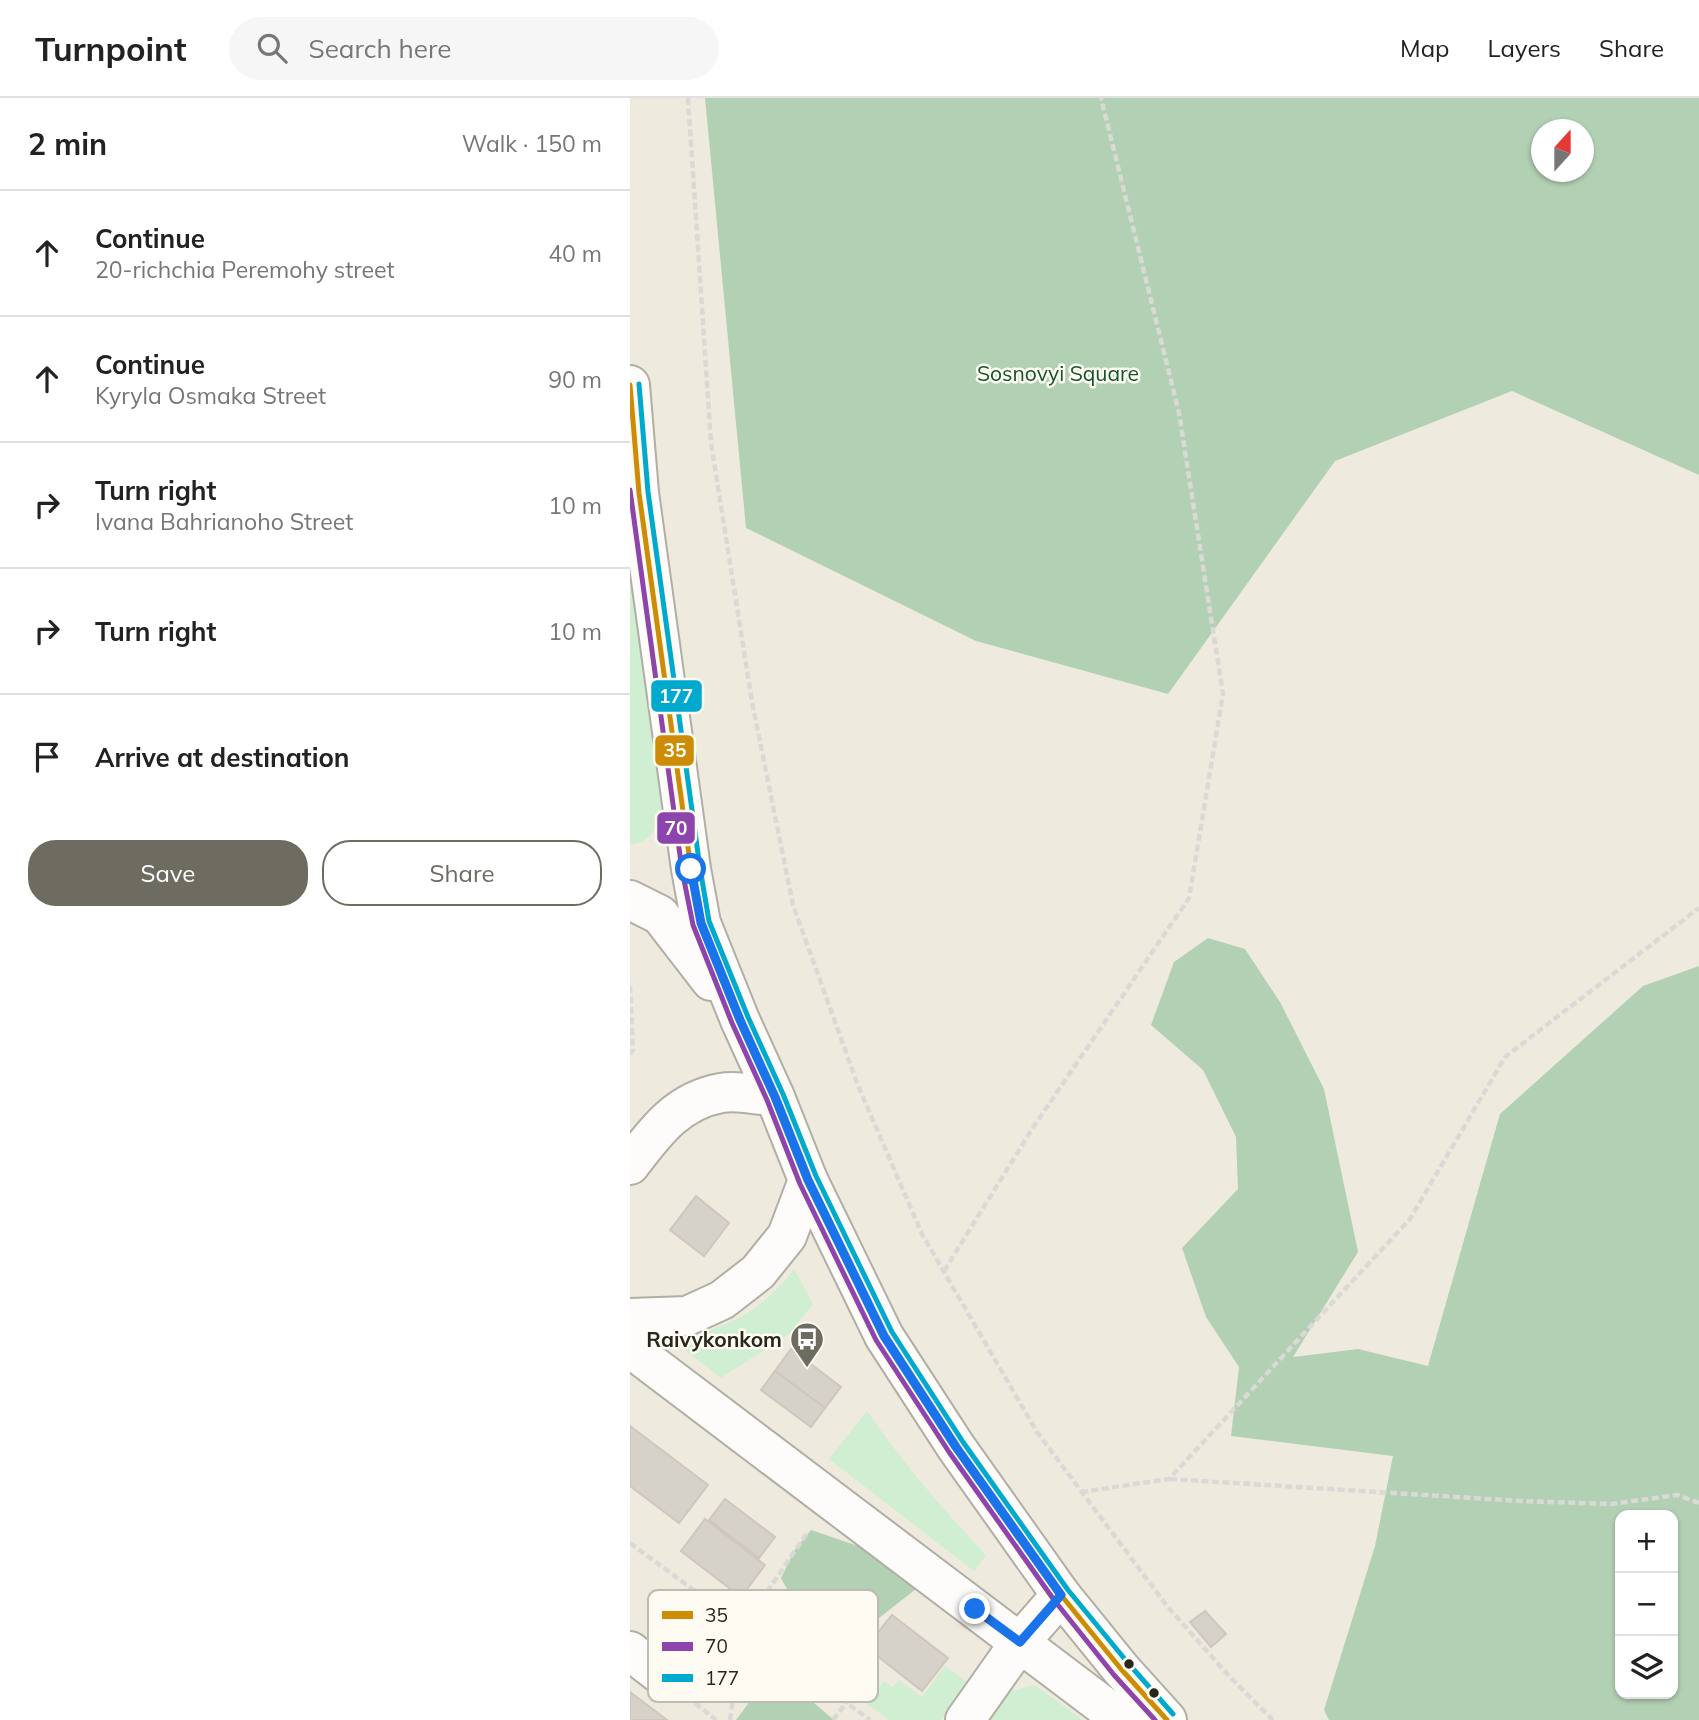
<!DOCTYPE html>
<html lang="en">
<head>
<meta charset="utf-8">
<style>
	body { margin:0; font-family:Mulish,sans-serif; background:#f6f6f6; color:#222 }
	.controls { position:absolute; right:21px; bottom:21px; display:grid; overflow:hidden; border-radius:14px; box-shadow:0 2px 5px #0004 }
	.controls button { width:63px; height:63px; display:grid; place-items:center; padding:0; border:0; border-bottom:2px solid #e0e0e0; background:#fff; color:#222; font:35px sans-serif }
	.compass { position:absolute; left:901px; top:21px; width:63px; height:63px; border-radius:50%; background:#fff; box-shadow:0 2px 5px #0004; rotate:21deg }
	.stop { position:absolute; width:21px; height:21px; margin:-16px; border:5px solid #1a73e8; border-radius:50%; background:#fff }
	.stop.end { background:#1a73e8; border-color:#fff; box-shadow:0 2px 7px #0008 }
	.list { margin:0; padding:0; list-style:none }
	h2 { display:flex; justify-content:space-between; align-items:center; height:91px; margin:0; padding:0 28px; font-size:30px }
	h2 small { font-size:23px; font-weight:400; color:#767676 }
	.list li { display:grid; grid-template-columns:46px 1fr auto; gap:21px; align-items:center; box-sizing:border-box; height:126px; padding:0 28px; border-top:2px solid #e0e0e0 }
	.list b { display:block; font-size:26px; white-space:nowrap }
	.list p { margin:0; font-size:23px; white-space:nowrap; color:#767676 }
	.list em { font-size:23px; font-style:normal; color:#767676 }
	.actions { display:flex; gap:14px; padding:21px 28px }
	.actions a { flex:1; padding:16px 0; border:2px solid #6e6b61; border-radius:28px; text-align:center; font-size:24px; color:#6e6b61 }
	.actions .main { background:#6e6b61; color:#fff }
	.icon { flex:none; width:38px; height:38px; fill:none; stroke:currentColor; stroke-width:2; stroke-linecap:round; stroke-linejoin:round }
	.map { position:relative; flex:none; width:1069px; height:1622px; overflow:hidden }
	header { display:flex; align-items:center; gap:42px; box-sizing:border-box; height:98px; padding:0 35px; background:#fff; border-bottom:2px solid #e0e0e0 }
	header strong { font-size:33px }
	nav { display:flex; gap:38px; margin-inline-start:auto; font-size:24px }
	.search { width:490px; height:63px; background:#f6f6f6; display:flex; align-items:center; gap:18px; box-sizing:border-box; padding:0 24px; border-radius:38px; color:#767676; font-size:26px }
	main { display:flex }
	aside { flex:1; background:#fff }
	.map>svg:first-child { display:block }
</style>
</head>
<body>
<header>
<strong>Turnpoint</strong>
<div class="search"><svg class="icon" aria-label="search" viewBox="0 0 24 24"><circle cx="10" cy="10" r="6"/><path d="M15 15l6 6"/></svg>Search here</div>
<nav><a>Map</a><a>Layers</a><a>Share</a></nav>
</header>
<main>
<aside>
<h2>2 min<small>Walk · 150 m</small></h2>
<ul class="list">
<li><svg class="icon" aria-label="ahead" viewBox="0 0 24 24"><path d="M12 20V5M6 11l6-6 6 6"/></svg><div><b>Continue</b><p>20-richchia Peremohy street</p></div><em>40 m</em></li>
<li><svg class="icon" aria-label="ahead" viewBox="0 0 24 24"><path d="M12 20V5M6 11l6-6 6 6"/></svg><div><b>Continue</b><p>Kyryla Osmaka Street</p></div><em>90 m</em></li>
<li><svg class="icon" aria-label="right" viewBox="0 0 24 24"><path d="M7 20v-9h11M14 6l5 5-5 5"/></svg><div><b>Turn right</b><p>Ivana Bahrianoho Street</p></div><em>10 m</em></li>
<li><svg class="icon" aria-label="right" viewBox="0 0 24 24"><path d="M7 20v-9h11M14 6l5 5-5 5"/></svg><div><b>Turn right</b></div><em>10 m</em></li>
<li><svg class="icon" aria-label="arrive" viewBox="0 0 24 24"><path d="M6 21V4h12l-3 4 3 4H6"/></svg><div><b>Arrive at destination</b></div></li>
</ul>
<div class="actions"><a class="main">Save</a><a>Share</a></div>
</aside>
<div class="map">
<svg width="1069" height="1622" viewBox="0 0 1069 1622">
	<rect width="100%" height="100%" fill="#efeade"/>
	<g fill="#d0eed1">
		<path d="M0 462 33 695C31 718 27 745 0 746Z"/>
		<path d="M164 1171 183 1206 159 1236 91 1280 42 1242C95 1231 131 1215 164 1171Z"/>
		<path d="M237 1313C273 1365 313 1412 356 1457L344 1473 199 1361Z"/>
		<polygon points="315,1568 338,1585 311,1622 259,1622 237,1606 254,1583 263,1589 269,1582 292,1599"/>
		<polygon points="405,1587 453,1622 355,1622 381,1593"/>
	</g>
	<g fill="#b2d0b4" fill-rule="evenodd">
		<path d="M75 0H1069V377L882 293 705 363 538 596 346 543 116 430ZM912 32H954V74H912Z"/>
		<path d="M578 840 615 851 650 904 694 991 728 1154 663 1259 728 1251 798 1268 870 1016 1013 888 1069 868V1622H699L694 1612 745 1448 763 1358 601 1338 609 1269 576 1219 552 1150 608 1091 606 1039 573 972 521 927 544 864ZM1043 1417V1596H990V1417Z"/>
		<polygon points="181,1432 246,1454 286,1491 221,1542 184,1540 151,1480 164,1453"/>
		<polygon points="144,1571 204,1622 106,1622"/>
	</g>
	<g fill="#d6d2c9" stroke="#cdc7bf" stroke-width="2">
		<polygon points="66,1098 99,1125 74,1158 40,1132"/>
		<polygon points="161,1251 211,1289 195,1310 145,1273"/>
		<polygon points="145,1273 195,1310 181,1329 131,1292"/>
		<polygon points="0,1328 78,1387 49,1425 0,1388"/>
		<polygon points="95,1401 145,1439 129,1460 79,1422"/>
		<polygon points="75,1421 135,1467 111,1499 51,1453"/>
		<polygon points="575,1513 596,1536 581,1549 560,1524"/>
		<polygon points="262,1517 318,1560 292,1593 236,1549"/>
		<polygon points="0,1594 37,1622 0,1622"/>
	</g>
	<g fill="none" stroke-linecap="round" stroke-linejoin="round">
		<g stroke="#b1aea4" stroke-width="42">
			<g id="minor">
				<polyline points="0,287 9,395 61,771 71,825 110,922 145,999 178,1082 254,1238 326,1349 431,1497 491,1571 537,1622"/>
				<polyline points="0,802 30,817 81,883"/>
				<path d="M0 1067C25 1034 47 1003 91 995 107 992 129 997 145 999"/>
				<polyline points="0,1220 57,1218 92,1202 128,1174 157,1138 178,1082"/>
				<polyline points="0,1250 492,1622"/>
				<polyline points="0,1553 35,1580"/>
				<polyline points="335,1622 390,1544 431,1497"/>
			</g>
		</g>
		<g stroke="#dad9d6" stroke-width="4.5" stroke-dasharray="7 3.5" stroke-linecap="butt">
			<polyline points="58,0 81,345 122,604 163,807 227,985 292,1136 407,1334 537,1508 599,1578 643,1622"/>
			<polyline points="0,888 3,952 0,956"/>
			<polyline points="314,1173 404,1028 559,800 593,596 549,315 471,0"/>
			<polyline points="540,1381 891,1403 981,1406 1047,1397 1069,1405"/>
			<polyline points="451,1394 539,1381 780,1121 875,959 1069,810"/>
			<polyline points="0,1445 240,1622"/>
			<polyline points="65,1605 86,1622"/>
			<polyline points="100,1622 113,1529 177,1435"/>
			<polyline points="203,1622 217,1604"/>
		</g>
		<use href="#minor" stroke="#fdfcfa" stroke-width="38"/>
		<g stroke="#fefbf2" stroke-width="10">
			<polyline id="bus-1" points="0,287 9,395 61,771 71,825 110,922 145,999 178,1082 254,1238 326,1349 431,1497 491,1571 537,1622"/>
		</g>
		<g stroke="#fefbf2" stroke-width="10">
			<polyline id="bus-2" points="0,392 52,772 63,827 102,925 137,1002 170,1086 246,1242 319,1354 424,1502 484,1577 525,1622"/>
		</g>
		<g stroke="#fefbf2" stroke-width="10">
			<polyline id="bus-3" points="9,286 18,394 70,770 79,823 118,919 153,996 186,1078 262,1234 333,1344 438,1492 498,1565 543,1616"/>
		</g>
		<use href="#bus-1" stroke="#ce8c06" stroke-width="5"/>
		<use href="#bus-2" stroke="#8e44ad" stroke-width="5"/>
		<use href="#bus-3" stroke="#00a9ce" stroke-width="5"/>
	</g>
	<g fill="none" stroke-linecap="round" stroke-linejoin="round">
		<polyline stroke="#1a73e8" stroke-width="9" points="61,771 71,825 110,922 145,999 178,1082 254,1238 326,1349 431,1497 390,1544 345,1511"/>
	</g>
	<defs>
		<g id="bus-pin" transform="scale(1.75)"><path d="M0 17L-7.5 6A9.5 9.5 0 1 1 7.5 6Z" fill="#6e6b61" stroke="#fefbf2"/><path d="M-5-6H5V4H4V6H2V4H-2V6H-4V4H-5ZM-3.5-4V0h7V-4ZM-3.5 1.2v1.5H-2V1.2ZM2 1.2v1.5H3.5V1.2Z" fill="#fff"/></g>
	</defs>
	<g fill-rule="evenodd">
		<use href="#bus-pin" x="177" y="1241"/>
	</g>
	<g fill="#29261e" stroke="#fefbf2" stroke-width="2.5">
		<circle cx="499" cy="1566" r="6"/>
		<circle cx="524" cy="1595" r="6"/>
	</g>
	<g text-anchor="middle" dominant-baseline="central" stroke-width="5" stroke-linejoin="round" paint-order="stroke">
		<g font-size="21" fill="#10532c" stroke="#fefbf2">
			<text x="428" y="275">Sosnovyi Square</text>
		</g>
		<g font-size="21" font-weight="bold" fill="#29261e" stroke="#fefbf2" text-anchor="end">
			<text x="152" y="1241">Raivykonkom</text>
		</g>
	</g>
	<rect x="18" y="1492" width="230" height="112" rx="10" fill="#fefbf2" stroke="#bebbb2" stroke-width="2"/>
	<rect x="32" y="1513" width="31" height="8" fill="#ce8c06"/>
	<rect x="32" y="1544" width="31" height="9" fill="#8e44ad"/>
	<rect x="32" y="1576" width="31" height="8" fill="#00a9ce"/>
	<g font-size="19" fill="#29261e">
		<text x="75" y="1524">35</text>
		<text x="75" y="1555">70</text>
		<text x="75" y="1587">177</text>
	</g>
	<g stroke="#fefbf2" stroke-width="2.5">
		<rect x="20" y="581" width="53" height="34" rx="7" fill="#00a9ce"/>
		<rect x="24" y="636" width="41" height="33" rx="7" fill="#ce8c06"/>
		<rect x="26" y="713" width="40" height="34" rx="7" fill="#8e44ad"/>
	</g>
	<g font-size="19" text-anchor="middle" font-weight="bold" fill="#fff">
		<text x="46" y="605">177</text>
		<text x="45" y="659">35</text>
		<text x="46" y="737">70</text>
	</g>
</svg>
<div class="controls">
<button>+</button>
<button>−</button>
<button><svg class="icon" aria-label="layers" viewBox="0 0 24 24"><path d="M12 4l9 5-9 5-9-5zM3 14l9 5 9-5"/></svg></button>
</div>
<svg class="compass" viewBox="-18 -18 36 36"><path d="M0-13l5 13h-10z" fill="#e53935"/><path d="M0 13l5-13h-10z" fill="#767676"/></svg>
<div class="stop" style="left:61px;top:771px"></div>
<div class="stop end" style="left:345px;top:1511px"></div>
</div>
</main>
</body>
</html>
